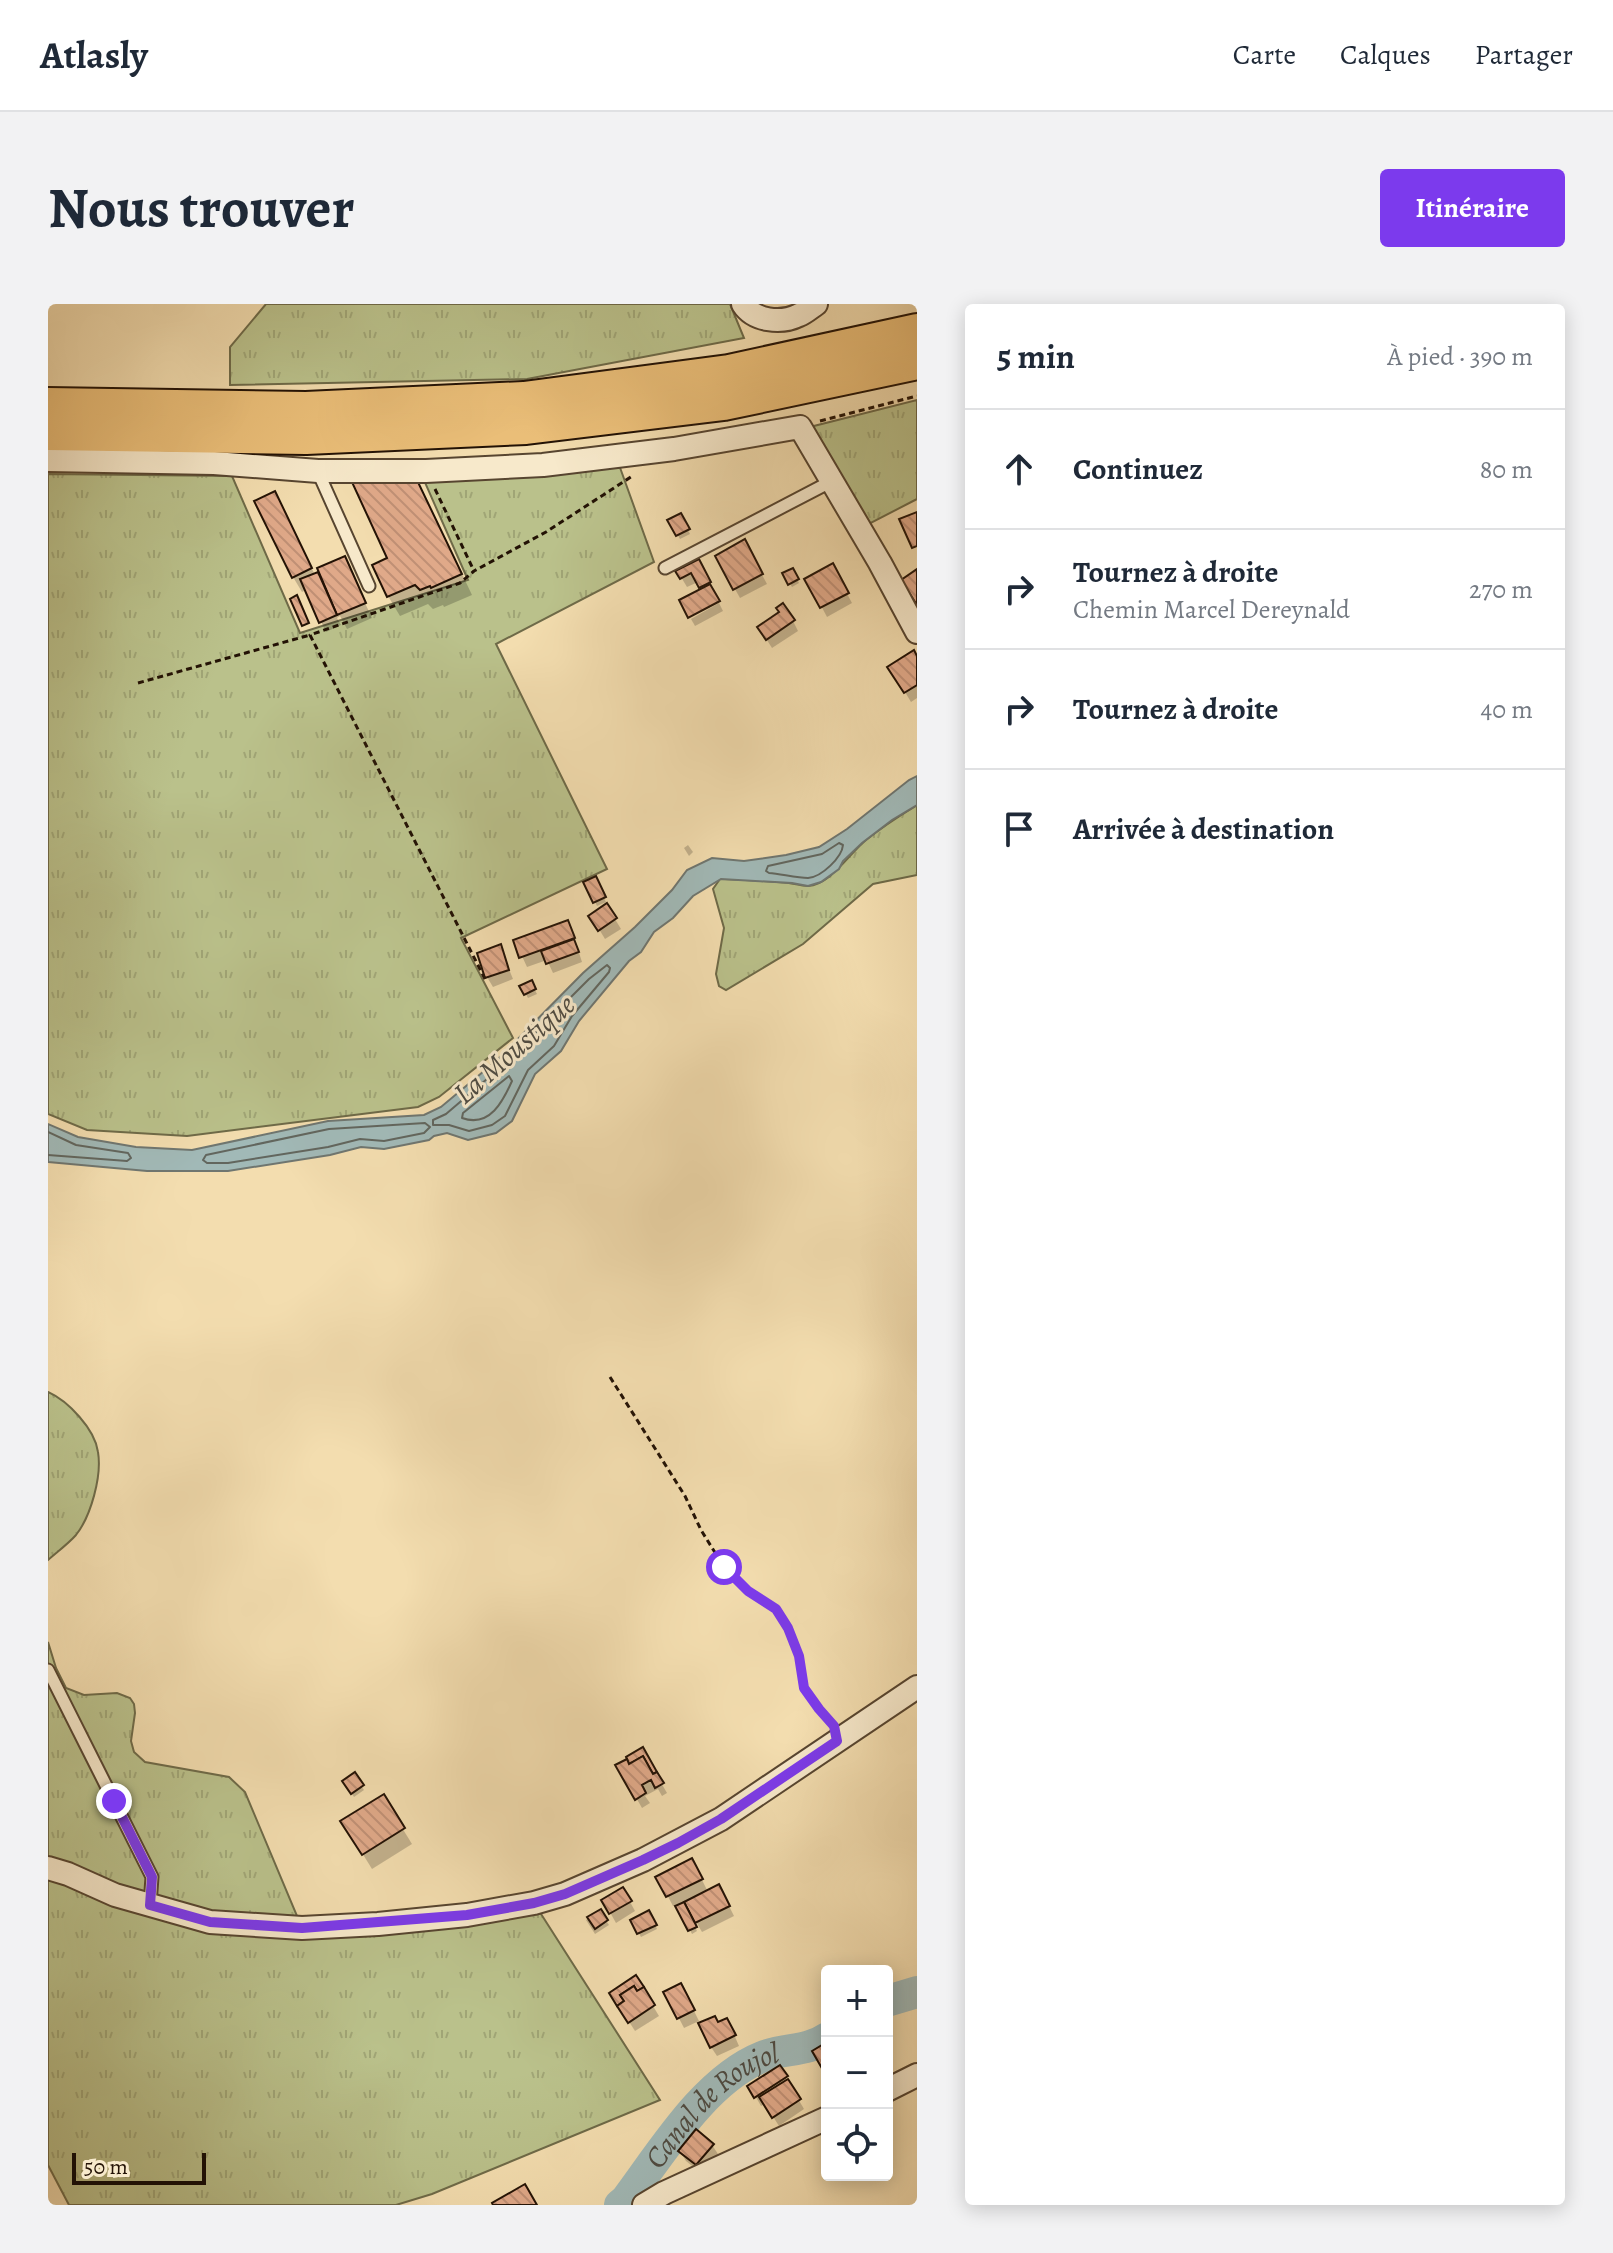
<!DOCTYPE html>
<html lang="fr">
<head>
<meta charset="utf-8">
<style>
	body { margin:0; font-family:Alegreya,serif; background:#f2f2f3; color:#1f2937 }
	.controls { position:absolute; right:24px; bottom:24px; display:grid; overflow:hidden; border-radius:8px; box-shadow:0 4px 20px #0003 }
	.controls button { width:72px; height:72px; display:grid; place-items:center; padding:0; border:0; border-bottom:2px solid #e0e1e3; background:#fff; color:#1f2937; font:40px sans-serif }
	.scale { position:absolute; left:24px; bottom:20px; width:134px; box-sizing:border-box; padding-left:8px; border:4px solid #231205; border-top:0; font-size:22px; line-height:28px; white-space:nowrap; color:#231205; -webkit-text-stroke:6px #f7e9cb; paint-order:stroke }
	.stop { position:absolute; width:24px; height:24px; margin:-18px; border:6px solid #7c3aed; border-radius:50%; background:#fff }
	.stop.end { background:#7c3aed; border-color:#fff; box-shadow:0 2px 8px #0008 }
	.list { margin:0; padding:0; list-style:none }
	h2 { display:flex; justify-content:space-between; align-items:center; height:104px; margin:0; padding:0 32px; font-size:34px }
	h2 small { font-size:26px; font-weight:400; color:#747a83 }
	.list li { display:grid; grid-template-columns:52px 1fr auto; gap:24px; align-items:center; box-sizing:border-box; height:120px; padding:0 32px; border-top:2px solid #e0e1e3 }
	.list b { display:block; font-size:30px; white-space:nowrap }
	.list p { margin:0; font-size:26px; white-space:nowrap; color:#747a83 }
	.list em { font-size:26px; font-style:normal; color:#747a83 }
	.icon { flex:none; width:44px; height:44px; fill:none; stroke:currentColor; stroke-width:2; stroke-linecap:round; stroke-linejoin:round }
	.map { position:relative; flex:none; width:869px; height:1901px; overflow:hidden; border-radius:8px }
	header { display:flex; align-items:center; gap:48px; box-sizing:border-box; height:112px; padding:0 40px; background:#fff; border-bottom:2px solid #e0e1e3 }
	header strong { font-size:38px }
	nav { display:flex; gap:44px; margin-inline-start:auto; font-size:28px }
	.intro { display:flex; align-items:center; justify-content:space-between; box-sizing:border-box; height:192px; padding:0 48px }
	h1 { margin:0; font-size:56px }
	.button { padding:20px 36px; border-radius:8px; background:#7c3aed; color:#fff; font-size:28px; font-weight:700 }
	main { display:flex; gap:48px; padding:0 48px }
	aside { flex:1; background:#fff; border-radius:8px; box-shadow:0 4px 20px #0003 }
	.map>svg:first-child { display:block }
</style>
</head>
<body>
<header>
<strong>Atlasly</strong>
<nav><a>Carte</a><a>Calques</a><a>Partager</a></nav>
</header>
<div class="intro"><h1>Nous trouver</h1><a class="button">Itinéraire</a></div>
<main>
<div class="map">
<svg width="869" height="1901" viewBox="0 0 869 1901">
	<defs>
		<pattern id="grass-tufts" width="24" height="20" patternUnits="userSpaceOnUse" patternTransform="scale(2)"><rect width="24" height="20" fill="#bac18b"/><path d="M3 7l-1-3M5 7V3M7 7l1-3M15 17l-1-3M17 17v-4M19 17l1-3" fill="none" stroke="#a0a576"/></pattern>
		<pattern id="building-back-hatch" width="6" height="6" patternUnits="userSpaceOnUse" patternTransform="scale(2)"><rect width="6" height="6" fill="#e0a989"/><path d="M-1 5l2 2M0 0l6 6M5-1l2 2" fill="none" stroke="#c09075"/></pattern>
	</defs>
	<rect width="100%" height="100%" fill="#f3ddaf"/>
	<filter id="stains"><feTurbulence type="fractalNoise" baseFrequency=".0025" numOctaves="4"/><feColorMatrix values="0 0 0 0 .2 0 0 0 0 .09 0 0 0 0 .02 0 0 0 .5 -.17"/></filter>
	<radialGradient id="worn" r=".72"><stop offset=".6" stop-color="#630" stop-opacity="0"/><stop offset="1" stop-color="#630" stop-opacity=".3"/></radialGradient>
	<g fill="url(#grass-tufts)" stroke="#6e6a48" stroke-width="2">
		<polygon points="218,0 682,0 696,34 479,75 182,81 182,43"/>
		<polygon points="869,96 869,195 815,223 758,124"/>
		<polygon points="570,158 606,258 448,340 559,565 413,634 465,734 391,793 370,803 139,832 39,826 0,810 0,170 184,172 252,329 420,276 375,174"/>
		<path d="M869 501V571L825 580 755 640 678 686 671 682 668 670 676 624 665 585 672 575C695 576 719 577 741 579 747 580 754 582 760 582 782 581 801 550 818 536 834 523 851 512 869 501Z"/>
		<path d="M0 1088C20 1097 47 1125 50 1148 54 1172 43 1212 28 1231 20 1240 9 1248 0 1256Z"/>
		<polygon points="0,1338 8,1364 18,1384 36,1391 69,1389 82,1394 86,1400 87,1409 83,1437 86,1448 97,1458 181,1473 197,1488 254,1624 486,1599 612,1796 384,1890 348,1901 21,1901 0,1861"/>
	</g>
	<polygon fill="#a1b9b7" stroke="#6f7670" stroke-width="2" points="869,472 869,501 844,516 814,539 795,557 791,565 773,578 760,582 744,579 673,575 645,592 625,614 606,628 593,648 581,657 531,717 513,747 487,770 464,817 448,829 420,836 399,829 386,832 381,836 336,845 313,843 282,851 180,867 99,867 0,858 0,820 30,833 88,843 144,846 280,817 376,811 393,803 448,757 535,669 587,623 624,586 639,566 664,554 696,557 738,551 771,543 799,525 861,476"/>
	<g fill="#0003">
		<polygon points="379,196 424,291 396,303 395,301 385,305 380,300 352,312 340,292 341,255"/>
		<polygon points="208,198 234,204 267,271 296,254 324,314 299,325 292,312 289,314 293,321 278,328 258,286 254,288 245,273"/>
		<polygon points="632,211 642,230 632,235 622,217"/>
		<polygon points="696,238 719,280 692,294 669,253"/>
		<polygon points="784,262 804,299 779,313 759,275"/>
		<polygon points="744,266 751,279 744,283 737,270"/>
		<polygon points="655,267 670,296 654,286 650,278 639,283 630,268"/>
		<polygon points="671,299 675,307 647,322 643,315"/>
		<polygon points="745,317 750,327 724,344 717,333"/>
		<polygon points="869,356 869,394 863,398 842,363"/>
		<polygon points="640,541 645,548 641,552 636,544"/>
		<polygon points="547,575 558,598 549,602 538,579"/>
		<polygon points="559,602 573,625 557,635 543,612"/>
		<polygon points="524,627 534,658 505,669 499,656 479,663 467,637"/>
		<polygon points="452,643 465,675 445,683 439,673"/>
		<polygon points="483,679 489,690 480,694 474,683"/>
		<polygon points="594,1446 619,1489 614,1492 610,1485 597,1492 602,1499 594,1504 570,1462"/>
		<polygon points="304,1469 316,1486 306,1493 295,1476"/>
		<polygon points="335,1493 364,1540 324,1565 295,1518"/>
		<polygon points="649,1566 660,1588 676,1592 686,1612 654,1628 647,1616 644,1617 649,1627 644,1630 629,1600 625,1602 610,1574"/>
		<polygon points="575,1585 587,1607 568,1619 555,1596"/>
		<polygon points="552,1608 561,1621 547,1630 538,1616"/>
		<polygon points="601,1609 609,1625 593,1633 584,1617"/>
		<polygon points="588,1674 611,1712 587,1727 569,1699"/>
		<polygon points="618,1689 638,1691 651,1717 636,1724"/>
		<polygon points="670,1720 684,1726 691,1742 669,1752 663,1743"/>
		<polygon points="732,1764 756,1805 731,1822 717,1800 713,1802 702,1783"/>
		<polygon points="664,1841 670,1850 654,1870 638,1857 632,1847"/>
	</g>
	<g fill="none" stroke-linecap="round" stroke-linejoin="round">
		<g stroke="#62665e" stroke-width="2">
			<path d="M791 539 795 541C794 553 774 573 760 574 749 574 733 570 721 569L718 567 720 562 774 550Z"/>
			<polygon points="559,661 562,664 561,668 524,712 506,742 480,766 457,812 444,821 421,827 401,821 385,821 385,816 398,810 453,763 541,675"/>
			<path d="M461 772 464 777C455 797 442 824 414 814L415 809Z"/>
			<polygon points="377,819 382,823 376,829 336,837 312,835 280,843 180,859 159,859 155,856 158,851 281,825"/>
			<polyline points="0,828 28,841 80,849 83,854 79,857 0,851"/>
		</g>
		<g stroke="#a1b9b7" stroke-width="32">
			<polyline points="839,1697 869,1688"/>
			<path id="s1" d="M572 1901 578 1896C614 1848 657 1776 714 1753 736 1744 759 1748 779 1734"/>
		</g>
	</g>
	<g fill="url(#building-back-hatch)" stroke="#231205" stroke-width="2">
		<polygon points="368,174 414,270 383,284 382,282 372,286 367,281 339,293 324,261 339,254 303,176"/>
		<polygon points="227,187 264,264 244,274 206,197"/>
		<polygon points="869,208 869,242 864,244 851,215"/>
		<polygon points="633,209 642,225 628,232 619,216"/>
		<polygon points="697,235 715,270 685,286 667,252"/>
		<polygon points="297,252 318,299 289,311 269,264"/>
		<polygon points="651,255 663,278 651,284 643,269 632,275 627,267"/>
		<polygon points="785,259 801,289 772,304 756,275"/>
		<polygon points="745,264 751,275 740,281 734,269"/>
		<polygon points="869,265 869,301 853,276"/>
		<polygon points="270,268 289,311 271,319 252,275"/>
		<polygon points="662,280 672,297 640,314 631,296"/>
		<polygon points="249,291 261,319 254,322 242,295"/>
		<polygon points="735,299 747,316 718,336 709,323 731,308 728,304"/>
		<polygon points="866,346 869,352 869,381 856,389 839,363"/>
		<polygon points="548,572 558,593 545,599 535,578"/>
		<polygon points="559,599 569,614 550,627 540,612"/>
		<polygon points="520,616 527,634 471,654 465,636"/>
		<polygon points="526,635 531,648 498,660 493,647"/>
		<polygon points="453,640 461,666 437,674 429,649"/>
		<polygon points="484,676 488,685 476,691 471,682"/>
		<polygon points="595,1443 609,1468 605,1470 595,1452 581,1460 578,1453"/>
		<polygon points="595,1452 605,1470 609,1468 616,1479 607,1484 603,1476 594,1481 598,1489 587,1496 567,1461 579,1455 581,1460"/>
		<polygon points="307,1468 316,1481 303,1490 294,1477"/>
		<polygon points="336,1490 357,1524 314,1551 292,1517"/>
		<polygon points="644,1554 655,1575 618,1593 607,1573"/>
		<polygon points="671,1580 682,1602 647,1619 636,1598"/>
		<polygon points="575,1583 584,1597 561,1610 553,1596"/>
		<polygon points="636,1598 649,1623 640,1627 627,1602"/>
		<polygon points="553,1605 560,1616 547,1625 539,1613"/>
		<polygon points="601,1606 609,1621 589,1630 582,1616"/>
		<polygon points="588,1671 596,1683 589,1687 586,1682 572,1691 576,1697 569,1702 561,1689"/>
		<polygon points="633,1679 647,1706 629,1715 615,1688"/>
		<polygon points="586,1682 589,1687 596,1683 607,1701 580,1719 569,1702 576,1697 572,1691"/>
		<polygon points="667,1712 670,1718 679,1714 688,1731 662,1744 650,1719"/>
		<polygon points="779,1738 779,1773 764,1747"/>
		<polygon points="732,1761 740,1772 706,1794 699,1782"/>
		<polygon points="740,1775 753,1795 724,1814 711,1793"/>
		<polygon points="648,1825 666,1840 648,1861 630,1847"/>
		<polygon points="477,1880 489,1901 445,1901 444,1899"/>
	</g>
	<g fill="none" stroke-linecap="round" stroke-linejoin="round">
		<g stroke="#574530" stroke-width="15">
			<g id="service">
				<polyline points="270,168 321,282"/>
				<polyline points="617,264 784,177"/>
				<polyline points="0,1366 104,1573 102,1601"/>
			</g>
		</g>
		<g stroke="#574530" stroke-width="26">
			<g id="minor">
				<path d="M695 0C706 17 733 20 751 11 757 9 762 4 768 0"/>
				<polyline points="0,156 166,159 270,167 378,167 495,161 626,145 752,123 832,259 869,328"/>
				<polyline points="0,1564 20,1570 67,1591 162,1618 254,1624 330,1620 419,1611 486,1599 517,1590 595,1556 673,1515 869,1383"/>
				<polyline points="839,1786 869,1771"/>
				<polyline points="596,1901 616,1889 779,1814"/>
			</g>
		</g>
		<g stroke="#231205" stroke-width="40">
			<g id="trunk">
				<polyline points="0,102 258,106 476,96 681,69 869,28"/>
				<polyline points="0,128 258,132 478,122 676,98 869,57"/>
			</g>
		</g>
		<g stroke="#231205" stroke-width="3" stroke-dasharray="6 4" stroke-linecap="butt">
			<polyline points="772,117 869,92"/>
			<polyline points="387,185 426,267"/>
			<polyline points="90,379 262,331"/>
			<polyline points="437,675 262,331 412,279 426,267 498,228 586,171"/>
			<polyline points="562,1073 637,1192 653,1226 676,1263 700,1287 728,1305 740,1324 751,1352 756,1384 771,1405 783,1419"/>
		</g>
		<use href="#service" stroke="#f7e9cb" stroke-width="11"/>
		<use href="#minor" stroke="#f7e9cb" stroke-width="22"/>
		<use href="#trunk" stroke="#eabe78" stroke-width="36"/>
	</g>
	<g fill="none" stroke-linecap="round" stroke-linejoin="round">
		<polyline stroke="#7c3aed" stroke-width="10" points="66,1497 104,1573 102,1601 162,1618 254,1624 419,1611 486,1599 517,1590 595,1556 630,1539 673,1515 789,1437 786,1422 771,1405 756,1384 751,1352 740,1324 728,1305 700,1287 676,1263"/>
	</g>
	<g text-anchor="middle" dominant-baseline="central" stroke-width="6" stroke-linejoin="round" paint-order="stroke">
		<g font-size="30" font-style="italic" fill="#4f4c43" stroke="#f7e9cb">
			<text transform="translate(466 745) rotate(-41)">La Moustique</text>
			<text stroke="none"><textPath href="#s1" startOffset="138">Canal de Roujol</textPath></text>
		</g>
	</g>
	<rect width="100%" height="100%" filter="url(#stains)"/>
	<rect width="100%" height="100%" fill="url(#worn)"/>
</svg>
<div class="controls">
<button>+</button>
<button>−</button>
<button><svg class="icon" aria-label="locate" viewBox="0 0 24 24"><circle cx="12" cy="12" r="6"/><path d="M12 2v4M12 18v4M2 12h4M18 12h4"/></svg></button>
</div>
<div class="scale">50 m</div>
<div class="stop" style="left:676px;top:1263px"></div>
<div class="stop end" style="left:66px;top:1497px"></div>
</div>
<aside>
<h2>5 min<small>À pied · 390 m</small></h2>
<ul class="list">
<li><svg class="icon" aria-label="ahead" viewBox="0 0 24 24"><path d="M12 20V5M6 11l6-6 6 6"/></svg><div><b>Continuez</b></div><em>80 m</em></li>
<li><svg class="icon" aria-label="right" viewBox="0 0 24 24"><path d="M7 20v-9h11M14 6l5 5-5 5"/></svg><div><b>Tournez à droite</b><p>Chemin Marcel Dereynald</p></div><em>270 m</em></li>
<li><svg class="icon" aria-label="right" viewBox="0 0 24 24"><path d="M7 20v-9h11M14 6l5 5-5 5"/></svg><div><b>Tournez à droite</b></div><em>40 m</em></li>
<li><svg class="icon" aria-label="arrive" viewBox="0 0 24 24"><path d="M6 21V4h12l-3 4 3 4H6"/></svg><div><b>Arrivée à destination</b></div></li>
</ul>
</aside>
</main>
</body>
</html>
